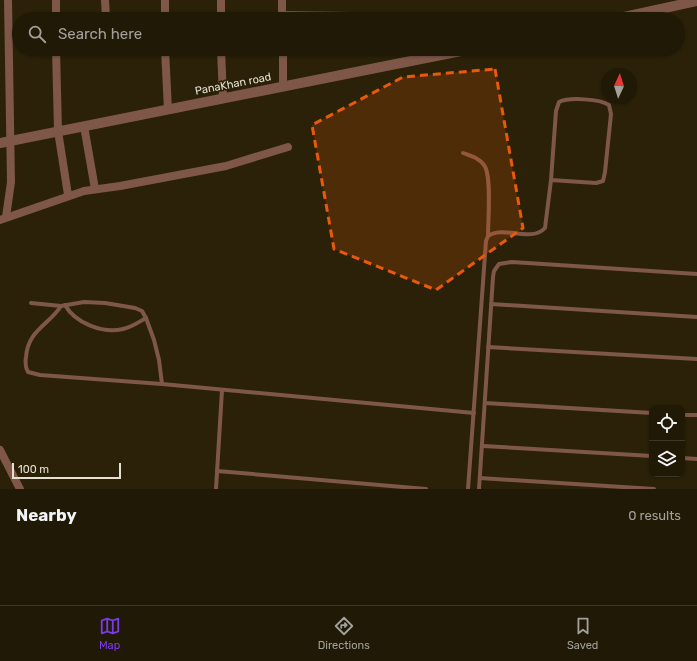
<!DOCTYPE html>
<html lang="en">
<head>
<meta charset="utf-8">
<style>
	body { margin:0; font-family:Rubik,sans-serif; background:#2d2614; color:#f1f3f6 }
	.controls { position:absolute; right:12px; bottom:12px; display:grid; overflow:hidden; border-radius:8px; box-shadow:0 1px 3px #0004 }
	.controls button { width:36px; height:36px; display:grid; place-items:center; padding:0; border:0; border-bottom:1px solid #3d3828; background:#201906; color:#f1f3f6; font:20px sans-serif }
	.compass { position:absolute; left:601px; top:68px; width:36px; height:36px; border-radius:50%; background:#201906; box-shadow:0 1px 3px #0004; rotate:4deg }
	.scale { position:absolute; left:12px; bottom:10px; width:109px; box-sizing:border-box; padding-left:4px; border:2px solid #e5e0d2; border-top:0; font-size:11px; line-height:14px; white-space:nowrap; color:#e5e0d2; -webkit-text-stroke:3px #2a2108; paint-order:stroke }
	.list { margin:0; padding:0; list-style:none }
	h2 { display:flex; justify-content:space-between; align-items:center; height:52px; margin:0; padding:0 16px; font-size:17px }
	h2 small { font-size:13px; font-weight:400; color:#a2a09b }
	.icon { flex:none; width:22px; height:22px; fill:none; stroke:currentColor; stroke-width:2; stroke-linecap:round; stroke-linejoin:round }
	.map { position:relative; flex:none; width:697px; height:489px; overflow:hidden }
	.search { position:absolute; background:#201906; box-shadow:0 1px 3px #0004; left:12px; right:12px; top:12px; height:44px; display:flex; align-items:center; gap:10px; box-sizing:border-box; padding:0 14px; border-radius:22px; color:#a2a09b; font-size:15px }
	.sheet { height:116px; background:#201906 }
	nav { display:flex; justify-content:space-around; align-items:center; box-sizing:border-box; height:56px; border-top:1px solid #3d3828; background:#201906; font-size:11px; color:#a2a09b }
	nav a { display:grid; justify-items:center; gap:2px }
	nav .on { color:#7c3aed }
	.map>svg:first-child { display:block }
</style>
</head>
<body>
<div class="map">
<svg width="697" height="489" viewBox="0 0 697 489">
	<rect width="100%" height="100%" fill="#2a2108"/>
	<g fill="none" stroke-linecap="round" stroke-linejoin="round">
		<g stroke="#7e5749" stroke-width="4">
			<path d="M463 153C471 156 479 158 484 165 492 175 488 221 488 236"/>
			<polyline points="31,303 61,306 84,302 105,303 135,308 142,311 146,318 154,340 159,360 162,384"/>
			<polyline points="491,304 697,317"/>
			<path d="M65 305C75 323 103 334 123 329 132 327 139 322 146 318"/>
			<path d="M61 306C49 325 28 330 26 357 25 363 25 367 28 372L40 375 162 384 474 413"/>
			<polyline points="488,347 697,359"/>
			<polyline points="485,403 652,413"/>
			<polyline points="682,415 697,415"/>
			<polyline points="483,446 652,456"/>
			<polyline points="682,458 697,459"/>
			<polyline points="217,471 426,489"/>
			<polyline points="480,478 654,489"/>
			<polyline points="216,489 222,390"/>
			<path d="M468 489 486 241 488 236C504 225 531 243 545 228L551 180 556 111 559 102C569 97 600 99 609 105L611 114 605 172 603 181 596 183 551 180"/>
			<polyline points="479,489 493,277 494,271 499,264 512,262 697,274"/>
		</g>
		<g stroke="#7e5749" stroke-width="8">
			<polyline points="56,0 56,19"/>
			<polyline points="105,0 106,19"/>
			<polyline points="282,0 282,19"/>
			<polyline points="282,15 422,17 435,19"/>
			<polyline points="165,19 165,0"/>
			<polyline points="221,19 221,0"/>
			<polyline points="56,49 58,131 68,195"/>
			<polyline points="165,49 168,110"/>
			<polyline points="221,49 223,97"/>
			<polyline points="283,49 283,86"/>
			<polyline points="84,126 95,189"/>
			<polyline points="6,217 11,182 8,0"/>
			<polyline points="0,220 84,191 120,186 226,166 288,147"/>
			<polyline points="0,450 20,489"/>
		</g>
		<g stroke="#7e5749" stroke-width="10">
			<polyline points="615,19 697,1"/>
			<path d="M0 143C157 111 314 80 471 49"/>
		</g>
	</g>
	<path fill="#e8590c" fill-opacity="0.2" stroke="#e8590c" stroke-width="3" stroke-dasharray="8 5" stroke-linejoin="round" d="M495 69 523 228 436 290 334 249 312 125 403 77Z"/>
	<g text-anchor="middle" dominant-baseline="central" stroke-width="3.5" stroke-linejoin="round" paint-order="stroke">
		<g font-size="11" fill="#e5e0d2" stroke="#2a2108">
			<text transform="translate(233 84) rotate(-11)">PanaKhan road</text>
		</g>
	</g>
</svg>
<div class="controls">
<button><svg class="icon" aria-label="locate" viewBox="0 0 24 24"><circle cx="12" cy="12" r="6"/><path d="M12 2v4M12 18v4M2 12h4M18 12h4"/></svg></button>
<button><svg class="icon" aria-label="layers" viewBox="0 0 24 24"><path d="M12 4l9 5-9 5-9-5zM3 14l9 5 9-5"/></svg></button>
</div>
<svg class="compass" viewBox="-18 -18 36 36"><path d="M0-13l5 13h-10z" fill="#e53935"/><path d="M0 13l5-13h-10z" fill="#a2a09b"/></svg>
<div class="scale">100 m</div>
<div class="search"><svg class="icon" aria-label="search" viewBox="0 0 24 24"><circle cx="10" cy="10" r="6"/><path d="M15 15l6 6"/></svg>Search here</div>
</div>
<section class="sheet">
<h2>Nearby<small>0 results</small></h2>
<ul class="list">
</ul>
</section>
<nav>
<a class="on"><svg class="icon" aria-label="map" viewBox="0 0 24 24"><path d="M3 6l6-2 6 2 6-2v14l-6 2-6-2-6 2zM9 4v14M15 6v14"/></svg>Map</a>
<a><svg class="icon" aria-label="directions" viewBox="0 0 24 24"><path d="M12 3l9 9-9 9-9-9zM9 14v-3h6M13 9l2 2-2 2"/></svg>Directions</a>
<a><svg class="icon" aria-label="saved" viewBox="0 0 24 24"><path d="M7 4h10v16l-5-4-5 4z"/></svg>Saved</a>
</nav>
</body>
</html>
